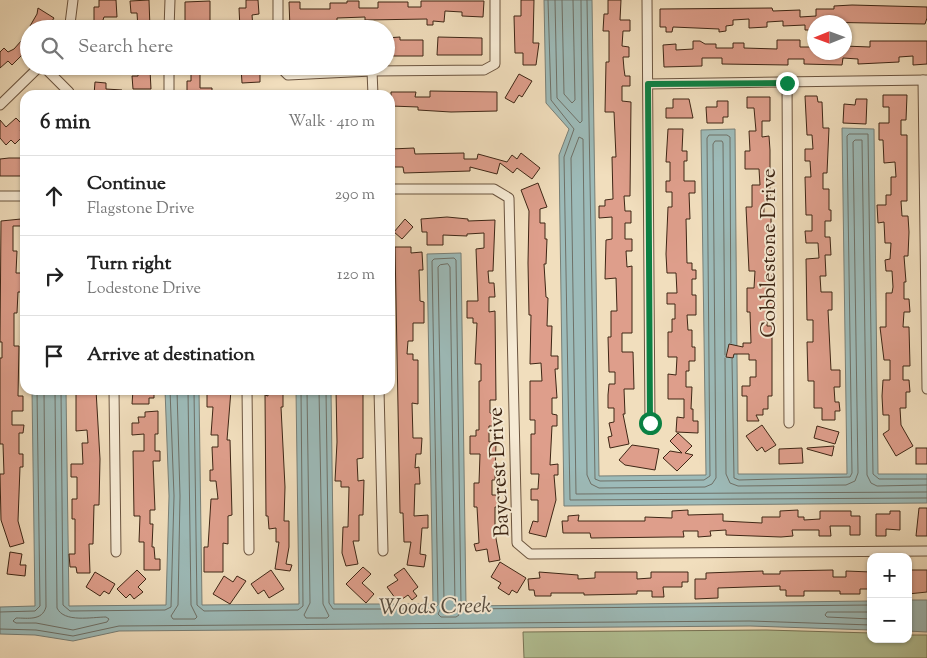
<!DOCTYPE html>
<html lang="en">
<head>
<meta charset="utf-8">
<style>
	body { margin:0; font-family:"Sorts Mill Goudy",serif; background:#f2f2f2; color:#222 }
	.controls { position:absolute; right:15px; bottom:15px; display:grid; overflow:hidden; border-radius:10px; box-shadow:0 1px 4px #0004 }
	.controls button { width:45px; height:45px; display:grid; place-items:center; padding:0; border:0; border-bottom:1px solid #e0e0e0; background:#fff; color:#222; font:25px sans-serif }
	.compass { position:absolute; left:807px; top:15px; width:45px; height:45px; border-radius:50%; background:#fff; box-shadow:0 1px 4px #0004; rotate:269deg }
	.stop { position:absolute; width:15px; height:15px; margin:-11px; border:4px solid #0b8043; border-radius:50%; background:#fff }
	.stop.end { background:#0b8043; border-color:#fff; box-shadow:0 1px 5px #0008 }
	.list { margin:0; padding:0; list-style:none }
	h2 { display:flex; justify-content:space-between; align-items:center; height:65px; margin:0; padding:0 20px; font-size:21px }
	h2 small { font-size:16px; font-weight:400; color:#767676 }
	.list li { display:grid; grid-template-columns:32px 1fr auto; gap:15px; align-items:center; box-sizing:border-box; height:80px; padding:0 20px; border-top:1px solid #e0e0e0 }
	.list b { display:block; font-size:19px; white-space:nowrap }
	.list p { margin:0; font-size:16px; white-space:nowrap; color:#767676 }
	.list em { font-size:16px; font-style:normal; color:#767676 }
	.icon { flex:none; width:28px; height:28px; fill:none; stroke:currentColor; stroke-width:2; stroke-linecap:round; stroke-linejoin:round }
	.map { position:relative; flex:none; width:927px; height:658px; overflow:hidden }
	.search { position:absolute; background:#fff; box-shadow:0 1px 4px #0004; left:20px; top:20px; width:375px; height:55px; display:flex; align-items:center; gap:12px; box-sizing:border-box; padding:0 18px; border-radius:28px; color:#767676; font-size:19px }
	.panel { position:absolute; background:#fff; box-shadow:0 1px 4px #0004; left:20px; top:90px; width:375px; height:305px; border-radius:15px }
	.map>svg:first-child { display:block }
</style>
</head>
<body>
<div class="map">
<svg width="927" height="658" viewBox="0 0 927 658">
	<rect width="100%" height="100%" fill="#f1debd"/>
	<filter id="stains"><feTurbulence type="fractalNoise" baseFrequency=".004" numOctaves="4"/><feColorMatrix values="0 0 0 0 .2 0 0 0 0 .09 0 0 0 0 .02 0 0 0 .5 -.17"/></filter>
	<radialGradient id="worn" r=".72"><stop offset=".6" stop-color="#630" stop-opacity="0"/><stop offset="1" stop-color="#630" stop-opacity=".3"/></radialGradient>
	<polygon fill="#b3c296" stroke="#787456" points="766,630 871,633 871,639 908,639 908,635 927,635 927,658 524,658 523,632"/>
	<g fill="#9dbbb9" stroke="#777f77">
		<polygon points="544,0 592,0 599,476 706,475 701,130 735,129 738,474 847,474 842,128 874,129 878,474 927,474 927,503 564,506 559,155 569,129 546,103"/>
		<polygon points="461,253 466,606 871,601 871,630 750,626 119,631 73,641 35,635 0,634 0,607 35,606 32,390 66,390 69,606 166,605 169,496 165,390 199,390 202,605 299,604 296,390 331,390 334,604 433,604 427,254"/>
		<polygon points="908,600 927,600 927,632 908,631"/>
	</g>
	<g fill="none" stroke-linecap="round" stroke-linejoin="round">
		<g stroke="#6e7067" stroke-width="1">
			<polyline points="548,0 551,100 574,129 564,157 570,500 927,498"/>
			<polyline points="555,0 557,98 580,123 582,121 581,0"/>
			<polyline points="562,0 564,94 572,103 575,100 573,0"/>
			<polyline points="587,0 595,479 600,481 704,480 710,476 707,138 709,135 727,135 730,137 731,343"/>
			<polygon points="448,264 450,267 455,605 459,615 456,617 441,617 438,614 444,602 438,267 440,265"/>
			<polyline points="725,355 723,143 722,141 715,141 713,144 716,478 712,484 705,487 599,488 591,484 587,475 583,139 579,137 571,158 576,494 927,492"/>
			<polyline points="725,358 726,474 730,483 738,486 846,485 855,481 858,473 853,142 855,140 862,140 867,475 871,483 877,486 927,485"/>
			<polyline points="732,359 734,478 739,480 850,477 852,473 847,136 849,134 868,134 873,474 879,479 927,479"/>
			<path d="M44 390 46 607C42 621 28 618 16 618L13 621 16 623H36L73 630 107 622 109 619 106 617C92 617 64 623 57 608L55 390"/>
			<polyline points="61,390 63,605 70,611 165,610 171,607 174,496 170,390"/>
			<polyline points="177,390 180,496 178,605 171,616 173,619 195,619 197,617 191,605 188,390"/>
			<polyline points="194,390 197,605 204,611 298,610 303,606 301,390"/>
			<polyline points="307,390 310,603 304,615 306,618 327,618 329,616 323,604 319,390"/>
			<polyline points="326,390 329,603 333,609 432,609 438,605 432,261 434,259 454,258 456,260 461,604 463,609 871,605"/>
			<polyline points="0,612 35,611 40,606 37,390"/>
			<polyline points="871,612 827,612 825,615 827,617 871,619"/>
			<polyline points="0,629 36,630 73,636 119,626 750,621 871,625"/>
		</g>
	</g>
	<g fill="#de9e8b" stroke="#3e2615">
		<polygon points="99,0 116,0 117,17 104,17 100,29 94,29 94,7 99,7"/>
		<polygon points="149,0 150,29 138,29 137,13 131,13 130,1"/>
		<polygon points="246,0 258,0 259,14 252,15 253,28 240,29 239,8 246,8"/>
		<polygon points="521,0 534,0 533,43 539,43 536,65 523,65 523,53 515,53 514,16 521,16"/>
		<polygon points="608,0 621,0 620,20 630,20 630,31 623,31 622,46 629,47 629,57 623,57 624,69 625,76 630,76 630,86 622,86 622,101 631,102 630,196 624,196 625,211 631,211 631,223 625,223 625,239 632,239 632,251 626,251 627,267 632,266 632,333 622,333 622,352 633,352 634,389 624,389 625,414 623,414 629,444 610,448 608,437 612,436 609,423 614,422 614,408 608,408 608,395 609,384 615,384 615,372 609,372 608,337 611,337 611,311 617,311 616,278 605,279 606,240 612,239 612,217 599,218 599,206 605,206 605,200 613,199 612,157 616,157 614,112 605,112 606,62 609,62 609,31 603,31 604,14 608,14"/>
		<polygon points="210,1 210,23 185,23 185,2"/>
		<polygon points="347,1 359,1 359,8 378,8 378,2 408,2 408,7 421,7 421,1 484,1 483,17 462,16 462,12 445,11 444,22 433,21 433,25 427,25 427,19 365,20 365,17 337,18 337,21 330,21 330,27 317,27 317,21 300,22 300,29 290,29 289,2 300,2 300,9 330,9 330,3 347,3"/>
		<polygon points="852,5 927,7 927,18 925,24 814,22 814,30 805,30 805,25 783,26 783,21 767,22 767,27 749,28 749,19 733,20 733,25 726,26 726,31 719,32 719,29 673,27 672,32 666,32 666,27 660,27 660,9 772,8 773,11 800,10 800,17 816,16 816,9 834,9 834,6"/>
		<polygon points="38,8 54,18 47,29 35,29 30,26 37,14"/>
		<polygon points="29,32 29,46 21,56 12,65 8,61 0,68 0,52 4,48 8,52 14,49"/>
		<polygon points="400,37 400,40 423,40 423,56 386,56 386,38"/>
		<polygon points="438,37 482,38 482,55 437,55"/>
		<polygon points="777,40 800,40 800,47 814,47 814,52 844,52 844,46 870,47 870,41 927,41 927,64 913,65 913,56 899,57 899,62 858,64 858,59 843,58 842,65 804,64 804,59 788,59 788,65 722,64 722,58 702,58 702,66 664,67 663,45 676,44 676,50 693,49 693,41 700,41 705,44 716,44 716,48 733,48 733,43 744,43 744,48 777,49"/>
		<polygon points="191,66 200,66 200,88 212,88 212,95 187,95 187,81 191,81"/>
		<polygon points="260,66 260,82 242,83 241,67"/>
		<polygon points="138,70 150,70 151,89 133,89 132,76 138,76"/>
		<polygon points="519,74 532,81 522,97 519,95 514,103 505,98"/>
		<polygon points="95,82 106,83 106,89 122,90 121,95 94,95"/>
		<polygon points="430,91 497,92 497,111 451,112 418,110 418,107 391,106 391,92 416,92 415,97 430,97"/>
		<polygon points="883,95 907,95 906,120 901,120 901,135 907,135 907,201 901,201 902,216 908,216 909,232 908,256 904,256 906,282 904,282 904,299 909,299 910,312 904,312 903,327 909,327 910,366 903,366 903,380 909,380 910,392 906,392 906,408 900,408 901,425 913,446 896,456 883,434 889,430 889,415 883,415 882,396 883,380 890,380 890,360 884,360 880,327 886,327 886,293 892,293 893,287 892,271 886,271 885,260 890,259 891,243 885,243 884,222 878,223 877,205 886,205 886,195 891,195 891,177 896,177 895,162 884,163 883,140 879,140 879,123 889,123 889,107 883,107"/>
		<polygon points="805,96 817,96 818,102 822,102 823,128 829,128 827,173 823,173 823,189 829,189 829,210 831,210 831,221 825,221 825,237 830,237 831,255 825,255 826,276 820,276 821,292 832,292 832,310 828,310 831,370 840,370 840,387 834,387 835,402 839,402 840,411 835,411 835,420 822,420 822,408 814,408 814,381 808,381 807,342 813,342 813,320 807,320 806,259 819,258 818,243 806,243 805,231 812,231 812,215 806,215 805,177 811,177 810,161 805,161 805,149 813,149 812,135 807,135"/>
		<polygon points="747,97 770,97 770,121 762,121 762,137 769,136 770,150 770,202 764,202 764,217 771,217 772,284 766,284 766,299 773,299 773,311 767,311 767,326 772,326 772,396 768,396 768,409 763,409 763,415 756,415 759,421 747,421 747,396 742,396 742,386 750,386 750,377 756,377 756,360 749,360 749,354 734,354 733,358 726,357 729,344 743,347 743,343 751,343 750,312 747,312 747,288 754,288 755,271 749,271 746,207 752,207 752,185 760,185 759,169 745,169 745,151 750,151 749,131 756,131 754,108 747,108"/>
		<polygon points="673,99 689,99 693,118 666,118 666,108 673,108"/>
		<polygon points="856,99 867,99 866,124 843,123 844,104 855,105"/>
		<polygon points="717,101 728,101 728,117 723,117 723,123 707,123 706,107 717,107"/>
		<polygon points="16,118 24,126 20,131 24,135 15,144 11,140 6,145 0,138 0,120 6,127"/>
		<polygon points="668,129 683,129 682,151 687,151 687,161 684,161 684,181 695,181 695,193 689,193 690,219 686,219 687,263 692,263 692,270 696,270 696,279 692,279 692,295 696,295 696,315 687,315 688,330 692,330 692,347 695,347 695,361 689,361 689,371 686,371 686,387 692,387 691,409 693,409 693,421 698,421 698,433 676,432 677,417 684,418 684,399 668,399 668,374 676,375 677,357 668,357 668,332 672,332 672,319 675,319 675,304 667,304 667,293 677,293 676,273 667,273 666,254 668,207 672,207 672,192 666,192 666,181 670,181 670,162 666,162"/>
		<polygon points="414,148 415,154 464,153 464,159 477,159 478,154 507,162 512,155 517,159 521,153 540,168 532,179 517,168 513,173 500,163 497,174 470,167 470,171 404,173 403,167 392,167 391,149"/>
		<polygon points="9,158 25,158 25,176 0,176 0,159"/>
		<polygon points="538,183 547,207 540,209 540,223 545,223 545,239 547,239 546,264 544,264 546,297 548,298 547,326 552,326 551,356 558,356 558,369 555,369 557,398 552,398 552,414 557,415 557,426 552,426 550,465 558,464 558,475 554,475 556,500 546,537 529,533 533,521 538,522 538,500 531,500 531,489 538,489 539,474 531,474 531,434 535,434 535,420 530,420 530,381 542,381 541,363 530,364 531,315 529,315 528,263 529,211 521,190"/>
		<polygon points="447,217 468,219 468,221 495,220 493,271 488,271 489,283 494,283 495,297 489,297 489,312 495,311 496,400 490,400 490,413 495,413 495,426 489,426 489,442 496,442 495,480 492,480 492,495 498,495 498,507 495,507 495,533 500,560 489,562 487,549 476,551 474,544 479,543 477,507 474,507 474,483 479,483 480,454 470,454 470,436 476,436 476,430 479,430 479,381 481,381 481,364 475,364 477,323 473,323 473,318 467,318 467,301 478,301 476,249 484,248 484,233 467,234 467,236 443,235 443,245 427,245 427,232 422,232 421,219"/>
		<polygon points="21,219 21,226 13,226 13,251 17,251 16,273 21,273 21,292 18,292 17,313 14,313 14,346 19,346 18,396 23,396 23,411 12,411 12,425 24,425 23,433 19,433 19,454 23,454 23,467 20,467 18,521 24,543 10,547 1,520 0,474 4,474 3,444 0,444 0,358 2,358 2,342 0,342 1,221"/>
		<polygon points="405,219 413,227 402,239 394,232"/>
		<polygon points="395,247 411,247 411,253 422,252 423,270 419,270 420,301 424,302 424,323 413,323 413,341 408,341 407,354 413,354 413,360 418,360 418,404 412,403 413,438 422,438 421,454 416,454 415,468 419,467 420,484 415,484 414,516 428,515 428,528 422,528 420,554 426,555 424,567 407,565 411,542 404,542 403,513 400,513"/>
		<polygon points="76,390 96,390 100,459 99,505 94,505 93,544 89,544 90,573 77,573 76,567 70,567 69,554 75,554 75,519 72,519 72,499 77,499 77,477 71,477 71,464 83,464 82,443 88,443 87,430 76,431"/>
		<polygon points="133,390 154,392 154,398 149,398 149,404 132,404"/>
		<polygon points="211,390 231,390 227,440 230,440 232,515 228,516 228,544 223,543 223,572 204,572 204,547 208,547 211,499 218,499 216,481 210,481 210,470 213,470 212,447 218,447 218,435 211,435 213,407 207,407 207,391"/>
		<polygon points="268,390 283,390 283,407 281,407 285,487 284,521 289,521 289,547 286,564 292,565 290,571 275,569 279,542 276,542 276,528 269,529 268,516 266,516 265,395 268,396"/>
		<polygon points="336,390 352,390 352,394 363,394 363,458 357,459 358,481 364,480 363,515 359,515 359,541 353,541 358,564 346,566 342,553 343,527 348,527 349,487 341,487 341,481 335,481 337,442"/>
		<polygon points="158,411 158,434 155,434 155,451 160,451 160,461 153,461 155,510 150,510 150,524 153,524 152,547 154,547 155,559 160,559 160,570 144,570 144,542 139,542 140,516 134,516 133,451 144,451 144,434 132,435 132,423 139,423 138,417 145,417 145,412"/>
		<polygon points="762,425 776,445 765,452 762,447 757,451 746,436"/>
		<polygon points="817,426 839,432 835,444 814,438"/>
		<polygon points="678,433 692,446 685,453 693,455 677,471 663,458 670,451 682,453 670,441"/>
		<polygon points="632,445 659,449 655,470 625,465 619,460"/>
		<polygon points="834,446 832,456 807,449 807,448"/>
		<polygon points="802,448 803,463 779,464 779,449"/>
		<rect x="916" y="448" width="11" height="16"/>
		<polygon points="919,508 927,508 927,536 916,536"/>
		<polygon points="688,510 688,515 723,514 723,521 762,523 762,517 780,517 780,511 798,510 798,517 804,517 804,520 820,519 820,511 851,511 851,516 860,516 860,535 850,535 850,526 830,526 831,536 819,536 819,530 792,530 793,536 781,537 726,535 726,530 710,531 711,536 698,537 698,531 683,531 684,537 671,537 591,538 590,533 563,533 562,521 568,521 568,516 579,515 578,521 645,521 645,517 672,518 672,511"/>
		<polygon points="890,511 900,511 900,530 886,529 886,536 876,536 876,514 890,514"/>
		<polygon points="10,552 22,554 20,565 26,565 25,576 7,574"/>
		<polygon points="500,562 526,578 517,593 512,590 509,595 498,588 501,583 491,577"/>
		<polygon points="363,567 371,574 362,583 374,594 366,603 346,584"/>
		<polygon points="404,568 418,587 413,591 417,596 412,600 408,595 398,602 387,587 398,580 394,575"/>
		<polygon points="137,570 146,579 138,587 143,592 134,599 130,594 126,598 117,589"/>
		<polygon points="271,570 284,589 269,598 264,590 258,594 251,584"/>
		<polygon points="833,570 833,577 846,577 846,571 871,572 871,589 860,589 860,594 840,594 840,591 804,591 804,596 786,596 786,590 780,590 780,586 718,588 718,598 695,599 695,579 706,579 706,573 763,571 763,574 780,574 780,571"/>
		<polygon points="908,570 927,570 927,592 908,594"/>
		<polygon points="95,572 115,584 109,594 104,591 100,596 86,587"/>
		<polygon points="539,572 578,575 578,579 595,578 595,572 637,572 637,579 651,578 651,572 688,572 688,582 682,582 682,587 663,587 664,597 652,597 652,591 637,591 637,594 584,595 584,593 551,593 551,596 535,596 534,590 529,590 528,579 540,578"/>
		<polygon points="224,576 233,582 237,576 246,581 230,604 213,594"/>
	</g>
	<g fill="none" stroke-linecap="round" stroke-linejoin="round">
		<g stroke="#6b543f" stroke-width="11">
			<g id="minor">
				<polyline points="647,0 650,423"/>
				<polyline points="67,29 70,24 73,0"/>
				<polyline points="169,29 170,0"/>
				<polyline points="278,29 278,0"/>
				<polyline points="43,66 69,92"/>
				<polyline points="279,66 288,75 372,71 484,70 495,64 495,0"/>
				<polyline points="372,71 373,95"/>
				<polyline points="923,80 927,389"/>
				<polyline points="787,83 789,423"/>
				<polyline points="648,84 927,80"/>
				<polyline points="169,95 169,66"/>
				<polyline points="0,105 40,66"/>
				<polyline points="390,189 494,189 509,198 517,543 530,554 927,551"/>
				<polyline points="0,196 25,196"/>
				<polyline points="114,390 116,552"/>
				<polyline points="247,390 249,550"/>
				<polyline points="379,390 383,551"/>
			</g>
		</g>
		<use href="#minor" stroke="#f6ead4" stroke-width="9"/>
	</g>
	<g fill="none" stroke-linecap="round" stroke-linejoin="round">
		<polyline stroke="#0b8043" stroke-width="6" points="650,423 648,84 787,83"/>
	</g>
	<g text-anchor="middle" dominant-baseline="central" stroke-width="4" stroke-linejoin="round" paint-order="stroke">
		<g font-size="21" fill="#3e2615" stroke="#f6ead4">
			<text transform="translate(770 253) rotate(-90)">Cobblestone Drive</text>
			<text transform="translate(500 472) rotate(-93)">Baycrest Drive</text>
		</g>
		<g font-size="22" font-style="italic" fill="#564b3e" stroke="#f6ead4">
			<text transform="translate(435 608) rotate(-1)">Woods Creek</text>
		</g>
	</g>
	<rect width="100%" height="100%" filter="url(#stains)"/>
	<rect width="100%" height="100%" fill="url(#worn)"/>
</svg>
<div class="controls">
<button>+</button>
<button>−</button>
</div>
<svg class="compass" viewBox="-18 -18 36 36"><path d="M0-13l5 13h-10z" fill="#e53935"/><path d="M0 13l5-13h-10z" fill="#767676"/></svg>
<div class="stop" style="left:650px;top:423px"></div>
<div class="stop end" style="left:787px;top:83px"></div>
<div class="search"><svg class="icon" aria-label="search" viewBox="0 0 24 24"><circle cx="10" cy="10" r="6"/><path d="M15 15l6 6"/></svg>Search here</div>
<section class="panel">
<h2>6 min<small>Walk · 410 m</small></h2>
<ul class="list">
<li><svg class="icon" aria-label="ahead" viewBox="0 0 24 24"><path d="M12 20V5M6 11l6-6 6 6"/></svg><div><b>Continue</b><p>Flagstone Drive</p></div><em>290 m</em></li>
<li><svg class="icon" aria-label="right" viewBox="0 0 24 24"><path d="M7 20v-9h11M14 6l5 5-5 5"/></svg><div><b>Turn right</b><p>Lodestone Drive</p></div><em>120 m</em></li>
<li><svg class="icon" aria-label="arrive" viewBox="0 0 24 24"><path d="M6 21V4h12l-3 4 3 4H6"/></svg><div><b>Arrive at destination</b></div></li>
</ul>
</section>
</div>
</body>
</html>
